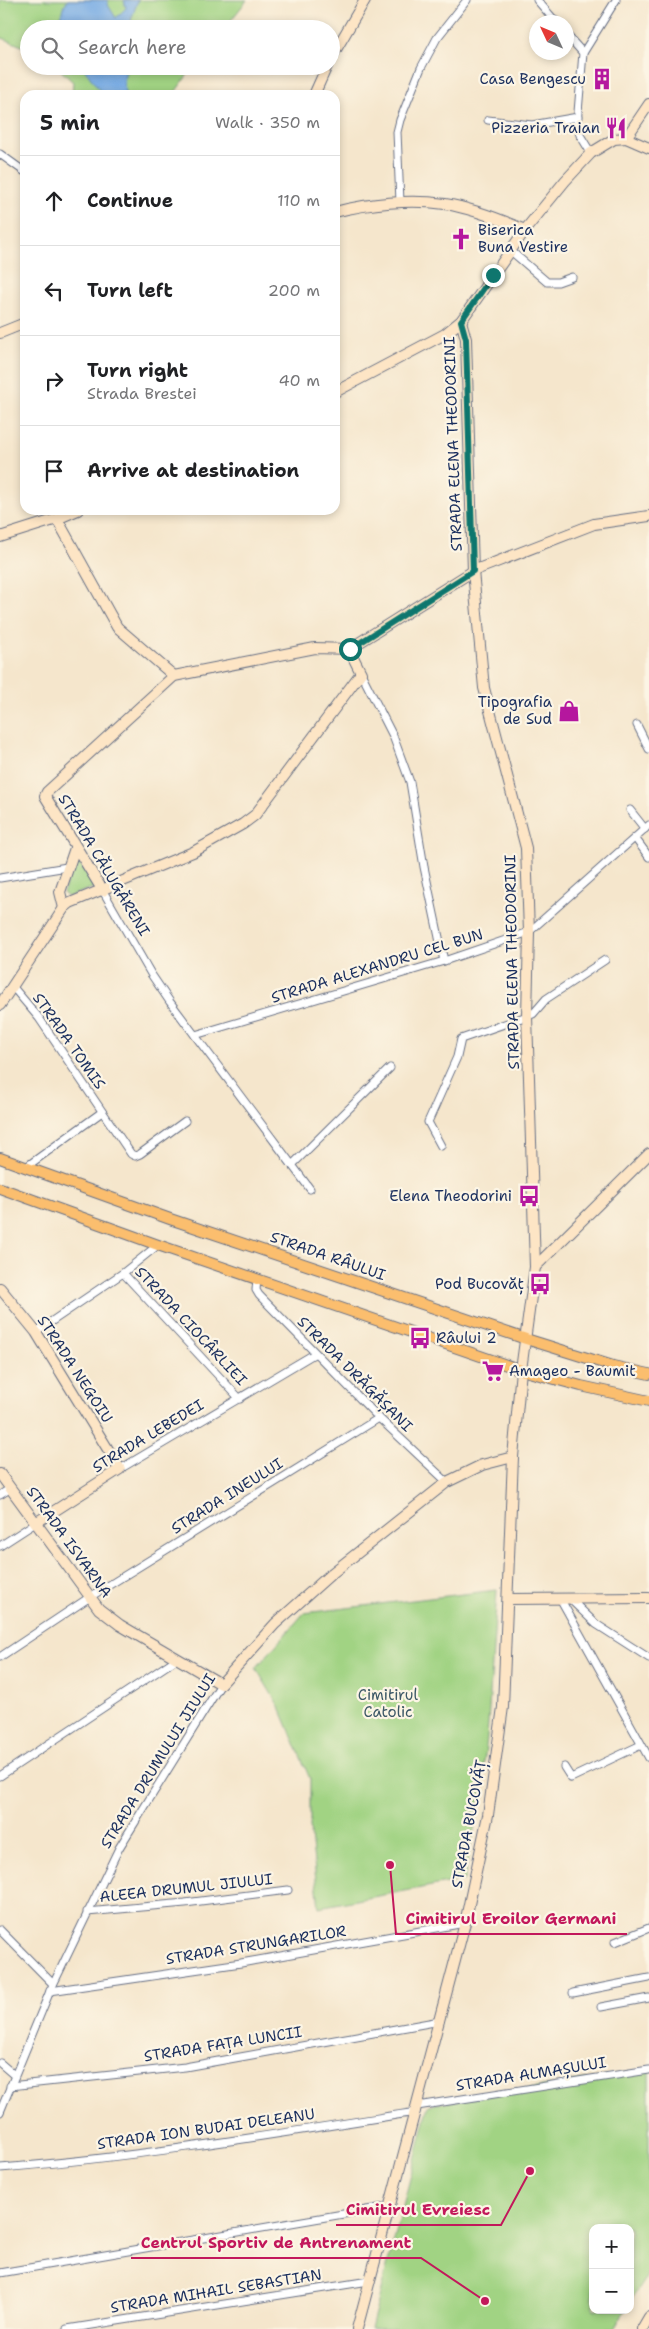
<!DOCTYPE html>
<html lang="en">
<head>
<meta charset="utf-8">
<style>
	body { margin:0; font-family:"Shantell Sans",sans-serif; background:#f2f2f2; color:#202124 }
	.controls { position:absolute; right:15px; bottom:15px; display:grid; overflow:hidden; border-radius:10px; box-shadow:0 2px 8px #0003 }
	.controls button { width:45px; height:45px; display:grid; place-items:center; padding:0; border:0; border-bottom:1px solid #e0e0e0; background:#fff; color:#202124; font:25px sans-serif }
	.compass { position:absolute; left:529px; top:15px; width:45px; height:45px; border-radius:50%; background:#fff; box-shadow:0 2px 8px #0003; rotate:314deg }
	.stop { position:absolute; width:15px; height:15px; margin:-11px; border:4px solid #0f766e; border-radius:50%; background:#fff }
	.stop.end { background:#0f766e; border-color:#fff; box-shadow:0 1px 5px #0008 }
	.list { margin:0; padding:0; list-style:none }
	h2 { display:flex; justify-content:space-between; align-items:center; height:65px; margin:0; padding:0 20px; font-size:21px }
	h2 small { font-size:16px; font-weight:400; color:#757577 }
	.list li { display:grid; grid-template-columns:32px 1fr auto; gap:15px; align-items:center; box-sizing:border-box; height:90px; padding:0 20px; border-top:1px solid #e0e0e0 }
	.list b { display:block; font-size:19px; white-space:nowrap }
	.list p { margin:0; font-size:16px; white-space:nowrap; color:#757577 }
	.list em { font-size:16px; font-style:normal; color:#757577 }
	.icon { flex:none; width:28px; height:28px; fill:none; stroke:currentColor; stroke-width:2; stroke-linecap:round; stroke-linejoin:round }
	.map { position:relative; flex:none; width:649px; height:2329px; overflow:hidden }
	.search { position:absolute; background:#fff; box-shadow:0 2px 8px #0003; left:20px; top:20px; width:320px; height:55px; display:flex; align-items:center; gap:12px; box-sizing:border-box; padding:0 18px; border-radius:28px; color:#757577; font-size:19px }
	.panel { position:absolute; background:#fff; box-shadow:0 2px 8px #0003; left:20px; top:90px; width:320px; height:425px; border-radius:15px }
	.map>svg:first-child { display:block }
</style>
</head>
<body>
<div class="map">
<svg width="649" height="2329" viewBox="0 0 649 2329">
	<rect width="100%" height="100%" fill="#fcf5e5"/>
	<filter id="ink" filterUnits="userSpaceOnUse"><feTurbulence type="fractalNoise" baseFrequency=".02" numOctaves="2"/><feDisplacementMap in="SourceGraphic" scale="10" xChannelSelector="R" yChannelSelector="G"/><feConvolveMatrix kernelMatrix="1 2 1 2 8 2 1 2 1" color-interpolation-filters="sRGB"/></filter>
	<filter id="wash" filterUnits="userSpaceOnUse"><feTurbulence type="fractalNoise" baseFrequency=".0096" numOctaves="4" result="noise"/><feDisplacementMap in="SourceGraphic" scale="20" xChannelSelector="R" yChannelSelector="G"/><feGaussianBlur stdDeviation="1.12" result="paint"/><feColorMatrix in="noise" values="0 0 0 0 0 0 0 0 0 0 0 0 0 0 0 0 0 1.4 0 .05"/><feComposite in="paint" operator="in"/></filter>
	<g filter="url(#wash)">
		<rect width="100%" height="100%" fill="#f5e6cc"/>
		<g fill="#a1d383" stroke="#5e8170">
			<polygon points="0,0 247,0 224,29 29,29 29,49 0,37"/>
			<polygon points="56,66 194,66 173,95 72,95 73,82"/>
			<polygon points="77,861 80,862 95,887 68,897 63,893 74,863"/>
			<polygon points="497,1590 487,1738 480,1799 464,1880 319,1907 310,1826 310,1779 280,1708 256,1668 304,1613"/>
			<polygon points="649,2070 649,2272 630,2302 630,2228 593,2228 593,2310 625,2310 614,2329 371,2329 429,2105"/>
		</g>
		<g fill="#77abe4" stroke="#496da1">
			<polygon points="68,0 108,0 108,5 116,18 126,8 124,0 138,0 131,20 135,29 58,29 63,7"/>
			<polygon points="82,66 127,66 124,80 125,95 103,95"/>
		</g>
	</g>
	<g filter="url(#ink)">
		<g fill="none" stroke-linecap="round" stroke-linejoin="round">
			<g stroke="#676f84" stroke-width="9">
				<g id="street">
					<polyline points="537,0 556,22"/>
					<polyline points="566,34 583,53 577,124 580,135 591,153"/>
					<polyline points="583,53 616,0"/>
					<polyline points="488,120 532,125 578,117"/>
					<polyline points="0,154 25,172"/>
					<polyline points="400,202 397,132 400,120 421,68 437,38 467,0"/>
					<polyline points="511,251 547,282 558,282 572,277"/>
					<polyline points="361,673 393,736 410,782 424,867 444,961"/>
					<polyline points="637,725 649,749"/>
					<polyline points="630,810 645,829"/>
					<polyline points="635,838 649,857"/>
					<polyline points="0,878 67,867"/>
					<polyline points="103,891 151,974 170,1002 310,1189"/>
					<polyline points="12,986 39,1018 131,1154 135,1156 140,1154 185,1121"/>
					<polyline points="195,1035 444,961 529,932 649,825"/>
					<polyline points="441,1146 428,1122 457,1057 461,1039 533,1014 546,999 605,960"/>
					<polyline points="292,1165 390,1068"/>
					<polyline points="26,1167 102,1112"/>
					<polyline points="123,1273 240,1399"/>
					<polyline points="257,1279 256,1290 259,1295 379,1418 447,1482"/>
					<polyline points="36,1332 123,1273 158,1245"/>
					<polyline points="120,1469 314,1354"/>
					<polyline points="0,1495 11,1488"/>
					<polyline points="0,1546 37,1522"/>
					<polyline points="570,1599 596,1624 649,1658"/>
					<polyline points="561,1600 649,1758"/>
					<polyline points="0,1657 90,1597 379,1418"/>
					<polyline points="564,1767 571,1778 641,1745"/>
					<polyline points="0,1776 178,1658"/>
					<polyline points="87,1912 185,1903 288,1890"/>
					<polyline points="0,1930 53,1984"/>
					<polyline points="615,1942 649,1928"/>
					<polyline points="50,1991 241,1963 465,1923"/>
					<polyline points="573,1993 649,1978"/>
					<polyline points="601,2007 649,1998"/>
					<polyline points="0,2063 14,2075"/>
					<polyline points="10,2086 185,2067 440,2021"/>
					<polyline points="417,2106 649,2070"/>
					<polyline points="0,2112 50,1991 119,1848 221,1684"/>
					<path d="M0 2168C140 2157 277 2134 416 2112"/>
					<polyline points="0,2273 390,2206"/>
					<polyline points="67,2329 369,2281"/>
				</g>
			</g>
			<g stroke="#676f84" stroke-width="12">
				<g id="secondary">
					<polyline points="331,58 365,0"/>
					<polyline points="314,95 327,66"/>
					<polyline points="626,138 649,148"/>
					<path d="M335 212C369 203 410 199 445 204 470 208 502 220 525 230"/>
					<polyline points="0,333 25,323"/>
					<polyline points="335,392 445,334 461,321 525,230 565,181 591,153 614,139 626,138 649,104"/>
					<polyline points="57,519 117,627 174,676"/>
					<polyline points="0,537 57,519 78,510"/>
					<polyline points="103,891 45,796 47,792 174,676 315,648 349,649"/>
					<polyline points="64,908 60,892 75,848"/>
					<polyline points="0,1005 64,908 70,903 193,852 243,824 255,815 361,673 349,649 473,571 594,524 649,516"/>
					<polyline points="535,1267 649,1154"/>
					<polyline points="0,1288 36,1332 120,1469 37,1522"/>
					<polyline points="0,1474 99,1609 120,1625 221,1684 275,1624 331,1574 447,1482 482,1465 513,1457"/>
					<polyline points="509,1599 649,1598"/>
					<polyline points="357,2329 465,1923 488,1815 503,1707 513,1457 521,1370 535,1267 527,1016 529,932 526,848 484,688 473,571 466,339 461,321"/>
					<polyline points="642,2329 649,2317"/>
				</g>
			</g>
			<g stroke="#676f84" stroke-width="12">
				<g id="primary">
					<polyline points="0,1158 170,1219 526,1339 613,1366 649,1374"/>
					<polyline points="0,1188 158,1245 521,1370 581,1386 649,1401"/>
				</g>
			</g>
			<use href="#street" stroke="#fff" stroke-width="7"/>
			<use href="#secondary" stroke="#fde5c5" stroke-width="10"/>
			<use href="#primary" stroke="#fbbe6e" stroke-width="10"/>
		</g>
	</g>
	<g fill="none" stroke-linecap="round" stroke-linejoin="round" filter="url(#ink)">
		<polyline stroke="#0f766e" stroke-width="6" points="350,649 473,571 466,339 461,321 493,275"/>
	</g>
	<defs>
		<g id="building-bare" transform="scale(1.725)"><path d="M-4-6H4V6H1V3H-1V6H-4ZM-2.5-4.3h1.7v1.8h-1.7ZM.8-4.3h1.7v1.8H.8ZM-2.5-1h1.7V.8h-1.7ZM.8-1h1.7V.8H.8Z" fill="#b5179e" stroke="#fcf5e5" stroke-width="2.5" paint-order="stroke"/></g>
		<g id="restaurant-bare" transform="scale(1.725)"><path d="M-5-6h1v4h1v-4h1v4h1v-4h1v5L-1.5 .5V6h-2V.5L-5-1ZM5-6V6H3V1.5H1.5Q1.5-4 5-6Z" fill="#b5179e" stroke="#fcf5e5" stroke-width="2.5" paint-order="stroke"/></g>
		<g id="church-bare" transform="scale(1.725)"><path d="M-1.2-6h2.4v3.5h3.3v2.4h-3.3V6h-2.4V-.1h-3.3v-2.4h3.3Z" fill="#b5179e" stroke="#fcf5e5" stroke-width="2.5" paint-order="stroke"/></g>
		<g id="shop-bare" transform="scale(1.725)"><path d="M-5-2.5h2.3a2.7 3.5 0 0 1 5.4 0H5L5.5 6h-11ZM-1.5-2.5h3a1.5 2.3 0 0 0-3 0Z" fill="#b5179e" stroke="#fcf5e5" stroke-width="2.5" paint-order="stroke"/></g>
		<g id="bus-bare" transform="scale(1.725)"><path d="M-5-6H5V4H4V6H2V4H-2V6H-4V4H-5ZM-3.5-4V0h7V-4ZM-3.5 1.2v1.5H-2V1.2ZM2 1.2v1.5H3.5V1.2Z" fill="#b5179e" stroke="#fcf5e5" stroke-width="2.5" paint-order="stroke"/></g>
		<g id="supermarket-bare" transform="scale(1.725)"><path d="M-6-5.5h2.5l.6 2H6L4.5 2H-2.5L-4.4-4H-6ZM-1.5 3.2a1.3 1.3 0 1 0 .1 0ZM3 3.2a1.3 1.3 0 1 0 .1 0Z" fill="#b5179e" stroke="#fcf5e5" stroke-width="2.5" paint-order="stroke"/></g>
	</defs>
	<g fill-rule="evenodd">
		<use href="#building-bare" x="602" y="79"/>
		<use href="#restaurant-bare" x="616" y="128"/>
		<use href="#church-bare" x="461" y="239"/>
		<use href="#shop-bare" x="569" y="711"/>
		<use href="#bus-bare" x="529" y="1196"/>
		<use href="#bus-bare" x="540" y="1284"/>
		<use href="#bus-bare" x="420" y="1338"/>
		<use href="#supermarket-bare" x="493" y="1371"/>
	</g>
	<g text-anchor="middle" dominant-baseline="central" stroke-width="4.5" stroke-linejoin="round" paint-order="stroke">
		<g font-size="15" fill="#1b2f5e" stroke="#fcf5e5" text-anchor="end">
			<text x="586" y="79">Casa Bengescu</text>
			<text x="600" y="128">Pizzeria Traian</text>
			<text x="478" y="230" text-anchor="start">Biserica<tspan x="478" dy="17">Buna Vestire</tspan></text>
			<text x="552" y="702">Tipografia<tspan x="552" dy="17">de Sud</tspan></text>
			<text x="512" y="1196">Elena Theodorini</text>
			<text x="524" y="1284">Pod Bucovăț</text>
			<text x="436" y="1338" text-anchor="start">Râului 2</text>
			<text x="509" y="1371" text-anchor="start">Amageo - Baumit</text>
		</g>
		<g font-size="15" fill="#1b2f5e" stroke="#fcf5e5">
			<text transform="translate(453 444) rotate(-92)">STRADA ELENA THEODORINI</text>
			<text transform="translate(104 865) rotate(59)">STRADA CĂLUGĂRENI</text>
			<text transform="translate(512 962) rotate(-91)">STRADA ELENA THEODORINI</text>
			<text transform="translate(377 966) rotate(-17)">STRADA ALEXANDRU CEL BUN</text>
			<text transform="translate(69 1041) rotate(55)">STRADA TOMIS</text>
			<text transform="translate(328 1256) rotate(19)">STRADA RÂULUI</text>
			<text transform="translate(191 1326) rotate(47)">STRADA CIOCÂRLIEI</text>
			<text transform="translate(75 1369) rotate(57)">STRADA NEGOIU</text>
			<text transform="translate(355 1374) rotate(45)">STRADA DRĂGĂȘANI</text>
			<text transform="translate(148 1436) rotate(-31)">STRADA LEBEDEI</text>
			<text transform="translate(227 1496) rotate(-32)">STRADA INEULUI</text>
			<text transform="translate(69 1542) rotate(54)">STRADA ISVARNA</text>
			<text transform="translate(158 1761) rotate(-58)">STRADA DRUMULUI JIULUI</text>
			<text transform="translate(469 1824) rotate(-79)">STRADA BUCOVĂȚ</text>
			<text transform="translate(186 1888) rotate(-6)">ALEEA DRUMUL JIULUI</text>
			<text transform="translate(256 1945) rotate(-9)">STRADA STRUNGARILOR</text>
			<text transform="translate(223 2044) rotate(-9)">STRADA FAȚA LUNCII</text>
			<text transform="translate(531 2074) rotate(-9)">STRADA ALMAȘULUI</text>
			<text transform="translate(206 2129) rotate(-8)">STRADA ION BUDAI DELEANU</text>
			<text transform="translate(216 2291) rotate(-9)">STRADA MIHAIL SEBASTIAN</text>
		</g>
		<g font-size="15" fill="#3c5867" stroke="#fcf5e5">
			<text x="388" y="1695">Cimitirul<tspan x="388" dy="17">Catolic</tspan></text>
		</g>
	</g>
	<path fill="none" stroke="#c2185b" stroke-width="2" d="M390 1865L396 1934H627M530 2171L501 2225H336M485 2301L421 2258H131"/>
	<g fill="#c2185b" stroke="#fcf5e5" stroke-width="2">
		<circle cx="390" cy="1865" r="5"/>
		<circle cx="530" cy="2171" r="5"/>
		<circle cx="485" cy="2301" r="5"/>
	</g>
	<g font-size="16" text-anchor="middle" font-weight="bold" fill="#c2185b" stroke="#fcf5e5" stroke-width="4.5" stroke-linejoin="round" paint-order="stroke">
		<text x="511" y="1924">Cimitirul Eroilor Germani</text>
		<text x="418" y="2215">Cimitirul Evreiesc</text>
		<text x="276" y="2248">Centrul Sportiv de Antrenament</text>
	</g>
</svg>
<div class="controls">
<button>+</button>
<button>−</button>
</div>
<svg class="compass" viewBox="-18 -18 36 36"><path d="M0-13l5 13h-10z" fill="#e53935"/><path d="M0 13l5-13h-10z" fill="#757577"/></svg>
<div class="stop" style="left:350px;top:649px"></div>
<div class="stop end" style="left:493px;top:275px"></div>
<div class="search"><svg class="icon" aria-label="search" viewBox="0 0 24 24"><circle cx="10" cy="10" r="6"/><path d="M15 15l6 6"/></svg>Search here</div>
<section class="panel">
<h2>5 min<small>Walk · 350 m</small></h2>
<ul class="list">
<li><svg class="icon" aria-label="ahead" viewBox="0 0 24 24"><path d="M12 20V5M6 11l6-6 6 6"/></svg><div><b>Continue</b></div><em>110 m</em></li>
<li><svg class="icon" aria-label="left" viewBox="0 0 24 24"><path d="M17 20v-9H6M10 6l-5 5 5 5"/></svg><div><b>Turn left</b></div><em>200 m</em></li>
<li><svg class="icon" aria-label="right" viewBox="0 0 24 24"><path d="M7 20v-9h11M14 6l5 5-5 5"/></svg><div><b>Turn right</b><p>Strada Brestei</p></div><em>40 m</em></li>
<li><svg class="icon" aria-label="arrive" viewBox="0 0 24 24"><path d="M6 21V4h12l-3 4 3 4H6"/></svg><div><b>Arrive at destination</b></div></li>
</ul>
</section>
</div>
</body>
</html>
